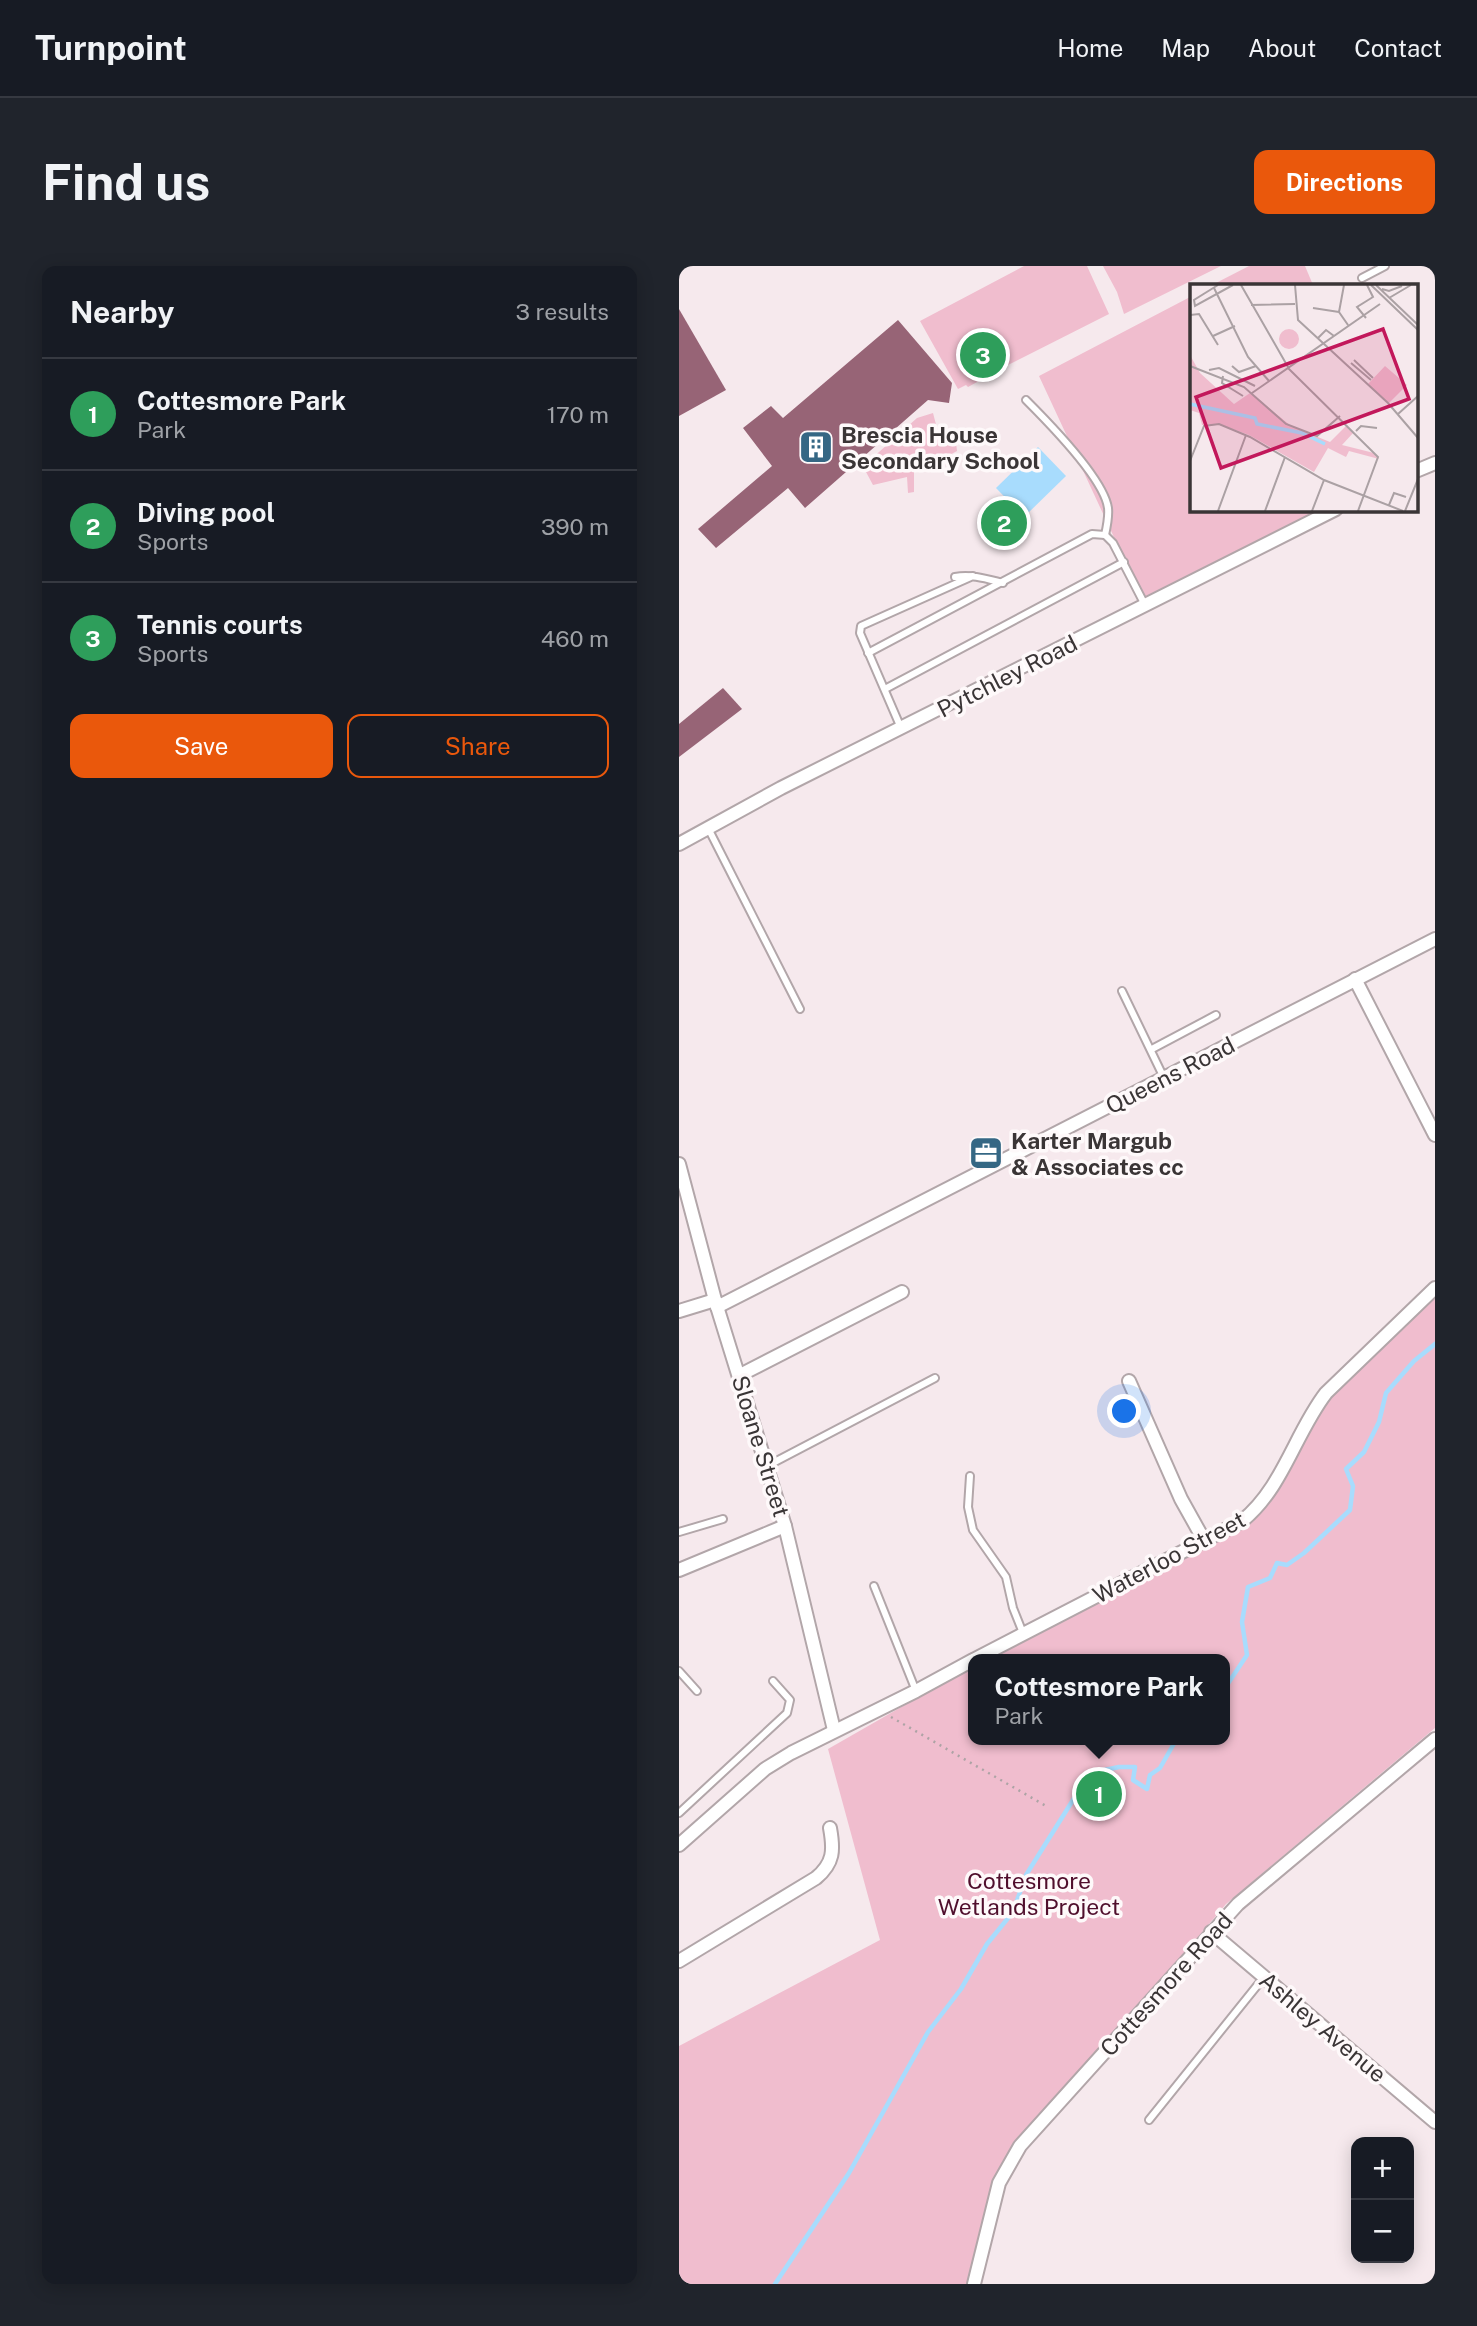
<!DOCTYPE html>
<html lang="en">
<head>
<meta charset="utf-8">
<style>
	body { margin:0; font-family:"Public Sans",sans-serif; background:#20242c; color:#f1f3f6 }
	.controls { position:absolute; right:21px; bottom:21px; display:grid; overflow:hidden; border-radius:14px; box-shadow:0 4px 18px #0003 }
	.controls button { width:63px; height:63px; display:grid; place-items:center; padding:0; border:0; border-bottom:2px solid #363941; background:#171b24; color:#f1f3f6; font:35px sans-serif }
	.you { position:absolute; left:446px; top:1146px; width:24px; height:24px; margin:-18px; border:5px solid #fff; border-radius:50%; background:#1a73e8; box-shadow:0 0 0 10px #1a73e833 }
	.badge { display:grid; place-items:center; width:46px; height:46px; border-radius:50%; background:#ea580c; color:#fff; font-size:23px; font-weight:700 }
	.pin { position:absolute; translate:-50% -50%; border:4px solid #fff; box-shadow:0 2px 7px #0006 }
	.popup { position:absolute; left:289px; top:1388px; width:262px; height:91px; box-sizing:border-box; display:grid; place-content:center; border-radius:14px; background:#171b24; filter:drop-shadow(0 2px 5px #0005); font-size:23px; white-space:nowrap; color:#9ea1a6 }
	.popup b { font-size:26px; color:#f1f3f6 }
	.popup::after { content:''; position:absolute; left:50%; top:100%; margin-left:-14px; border:14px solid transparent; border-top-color:#171b24 }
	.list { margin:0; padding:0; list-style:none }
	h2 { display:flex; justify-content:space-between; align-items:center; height:91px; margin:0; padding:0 28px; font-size:30px }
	h2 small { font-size:23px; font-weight:400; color:#9ea1a6 }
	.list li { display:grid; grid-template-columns:46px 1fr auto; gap:21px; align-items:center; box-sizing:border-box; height:112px; padding:0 28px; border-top:2px solid #363941 }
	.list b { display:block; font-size:26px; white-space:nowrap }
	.list p { margin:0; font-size:23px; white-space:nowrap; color:#9ea1a6 }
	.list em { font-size:23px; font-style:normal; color:#9ea1a6 }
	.actions { display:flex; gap:14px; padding:21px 28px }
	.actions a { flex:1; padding:16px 0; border:2px solid #ea580c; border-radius:14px; text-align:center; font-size:24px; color:#ea580c }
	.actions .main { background:#ea580c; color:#fff }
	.map { position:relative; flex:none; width:756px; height:2018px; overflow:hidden; border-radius:14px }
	header { display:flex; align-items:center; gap:42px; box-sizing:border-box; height:98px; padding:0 35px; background:#171b24; border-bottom:2px solid #363941 }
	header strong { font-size:33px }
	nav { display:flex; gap:38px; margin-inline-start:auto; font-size:24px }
	.intro { display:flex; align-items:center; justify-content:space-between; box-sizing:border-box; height:168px; padding:0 42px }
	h1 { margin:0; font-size:49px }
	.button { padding:18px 32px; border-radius:14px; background:#ea580c; color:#fff; font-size:24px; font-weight:700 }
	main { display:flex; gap:42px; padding:0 42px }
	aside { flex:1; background:#171b24; border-radius:14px; box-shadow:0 4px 18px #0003 }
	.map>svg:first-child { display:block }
</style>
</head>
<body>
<header>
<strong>Turnpoint</strong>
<nav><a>Home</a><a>Map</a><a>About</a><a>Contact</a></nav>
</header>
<div class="intro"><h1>Find us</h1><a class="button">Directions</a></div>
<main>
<aside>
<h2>Nearby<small>3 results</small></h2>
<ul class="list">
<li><span class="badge" style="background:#2e9e5b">1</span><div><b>Cottesmore Park</b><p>Park</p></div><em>170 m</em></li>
<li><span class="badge" style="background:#2e9e5b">2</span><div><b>Diving pool</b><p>Sports</p></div><em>390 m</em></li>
<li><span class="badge" style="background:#2e9e5b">3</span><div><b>Tennis courts</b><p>Sports</p></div><em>460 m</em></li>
</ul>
<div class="actions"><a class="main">Save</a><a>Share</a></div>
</aside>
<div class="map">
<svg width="756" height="2018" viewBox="0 0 756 2018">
	<rect width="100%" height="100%" fill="#f6e9ed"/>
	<g fill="#f0bdce">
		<polygon points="345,0 408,0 430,48 331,98 289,121 287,119 279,123 241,55"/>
		<polygon points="424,0 542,0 445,48 438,26"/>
		<polygon points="570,0 626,0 634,19 533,19"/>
		<polygon points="513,30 513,243 642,243 467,340 360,110"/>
		<polygon points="254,147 260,170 266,176 277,176 278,185 252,199 235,197 235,226 229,227 228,211 194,219 187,206 181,203 238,152"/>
		<polygon points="756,1021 756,1462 547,1638 333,1891 295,2018 0,2018 0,1780 201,1674 149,1483 294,1400 294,1474 546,1474 546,1393 306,1393 581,1237 637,1140"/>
	</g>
	<g fill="#a8dcfd">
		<polygon points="359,181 387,210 345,251 317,222"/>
		<polygon points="321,240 341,261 327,273 308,253"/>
	</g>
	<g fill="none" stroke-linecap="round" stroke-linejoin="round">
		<g stroke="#a8dcfd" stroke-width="4.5">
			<polyline points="546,1422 568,1389 563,1356 569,1321 591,1312 598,1297 608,1299 625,1287 671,1244 674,1220 667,1203 685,1186 700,1156 707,1127 735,1095 756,1078"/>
			<polyline points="96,2018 170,1907 249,1766 282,1723 308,1678 334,1646 347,1609 399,1526 416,1506 440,1501 456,1501 454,1514 468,1523 471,1509 481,1502 497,1474"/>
		</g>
	</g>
	<g fill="#976476">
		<polygon points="0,43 47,124 0,150"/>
		<polygon points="219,54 273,117 270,137 249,134 126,242 109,222 37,282 19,263 93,200 64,162 92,140 104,152"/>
		<polygon points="44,422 63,443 0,491 0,458"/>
	</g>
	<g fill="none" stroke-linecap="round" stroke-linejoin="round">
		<g stroke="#b2a6a9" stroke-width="10">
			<g id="lane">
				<polyline points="683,12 706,0"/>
				<path d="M347 134C369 156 425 213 429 242 430 251 428 260 426 269"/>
				<polyline points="189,387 413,268 426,269 434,277 466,339"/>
				<polyline points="206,423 445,296"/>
				<path d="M222 462 181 367 182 360 294 310 276 311C293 308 308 313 324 317"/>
				<polyline points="29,562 121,743"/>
				<polyline points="443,725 485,812"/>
				<polyline points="473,783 537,749"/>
				<polyline points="88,1200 256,1112"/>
				<polyline points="291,1210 289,1241 294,1264 327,1311 334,1342 344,1367"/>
				<polyline points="0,1266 44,1253"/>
				<polyline points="195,1320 237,1425"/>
				<polyline points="0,1405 18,1425"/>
				<polyline points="0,1547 108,1447 111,1434 94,1415"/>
				<polyline points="470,1854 585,1711"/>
			</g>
		</g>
		<g stroke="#b2a6a9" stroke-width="16">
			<g id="street">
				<polyline points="737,205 756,197"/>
				<polyline points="0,578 102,522 657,243"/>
				<polyline points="676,713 756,869"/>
				<polyline points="0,898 36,1034 106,1260 155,1464"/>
				<polyline points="38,1041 756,673"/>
				<polyline points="0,1045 36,1034"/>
				<polyline points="61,1109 223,1026"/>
				<polyline points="450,1115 502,1233 526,1276"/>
				<polyline points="0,1304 106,1260"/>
				<path d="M296 1393 563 1255C604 1222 616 1167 647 1127L756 1022"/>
				<polyline points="0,1579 86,1503 112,1487 237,1425 294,1394"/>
				<polyline points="532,1666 756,1856"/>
				<path d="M0 1695 137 1612C155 1597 155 1584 151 1562"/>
				<polyline points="295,2018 320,1917 341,1880 559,1638 756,1473"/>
			</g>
		</g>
		<polyline stroke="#ada3a5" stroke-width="2.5" stroke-dasharray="2 5" stroke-linecap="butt" points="212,1451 367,1540"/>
		<use href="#lane" stroke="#fff" stroke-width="6"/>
		<use href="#street" stroke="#fff" stroke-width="12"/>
	</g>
	<defs>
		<g id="building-square" transform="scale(1.75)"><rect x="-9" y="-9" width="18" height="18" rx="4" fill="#356784" stroke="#fef9fa"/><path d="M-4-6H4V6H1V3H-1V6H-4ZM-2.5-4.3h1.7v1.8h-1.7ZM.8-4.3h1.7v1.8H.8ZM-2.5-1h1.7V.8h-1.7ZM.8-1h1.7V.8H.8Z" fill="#fff"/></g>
		<g id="office-square" transform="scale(1.75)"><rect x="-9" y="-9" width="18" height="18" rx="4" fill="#356784" stroke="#fef9fa"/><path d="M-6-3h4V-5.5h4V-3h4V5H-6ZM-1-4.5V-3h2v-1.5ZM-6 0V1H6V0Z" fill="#fff"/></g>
	</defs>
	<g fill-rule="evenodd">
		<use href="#building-square" x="137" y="181"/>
		<use href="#office-square" x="307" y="887"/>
	</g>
	<g text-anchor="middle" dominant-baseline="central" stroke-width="7" stroke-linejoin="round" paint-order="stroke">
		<g font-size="23" font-weight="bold" fill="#3a3536" stroke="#fef9fa" text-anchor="start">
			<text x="162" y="168">Brescia House<tspan x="162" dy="26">Secondary School</tspan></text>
			<text x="332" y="874">Karter Margub<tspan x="332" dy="26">&amp; Associates cc</tspan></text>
		</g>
		<g font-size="23" fill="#3a3536" stroke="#fef9fa">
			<text transform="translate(328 410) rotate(-27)">Pytchley Road</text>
			<text transform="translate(491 809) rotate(-27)">Queens Road</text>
			<text transform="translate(82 1180) rotate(73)">Sloane Street</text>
			<text transform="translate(490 1291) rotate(-28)">Waterloo Street</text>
			<text transform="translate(487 1718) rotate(-48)">Cottesmore Road</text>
			<text transform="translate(644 1761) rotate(40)">Ashley Avenue</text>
		</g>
		<g font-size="23" fill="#500f2d" stroke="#fef9fa">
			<text x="350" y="1614">Cottesmore<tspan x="350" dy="26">Wetlands Project</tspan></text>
		</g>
	</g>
	<g transform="translate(511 18)">
		<rect width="228" height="228" fill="#f6e9ed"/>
		<path d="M89 55a10 10 0 1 1 20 0a10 10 0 1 1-20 0ZM0 71 10 89 44 120 60 109 101 142 140 158 157 141 164 148 152 161 184 169 189 175 159 167 156 173 138 164 124 188 59 151 29 140 12 141 9 129 0 126ZM195 82 217 101 199 119 178 100Z" fill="#f0bdce"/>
		<path fill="none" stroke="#a8dcfd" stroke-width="3.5" d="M0 120 65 134 67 140 112 149 135 160"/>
		<path fill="none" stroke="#aba1a4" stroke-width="2" d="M28 1 4 16 5 22 43 1M51 1 98 83M105 1 108 36 198 119 228 154M154 1 149 28 158 41M181 1 228 46M186 1 228 41M24 4 58 73 79 97M192 5 199 7 212 2M199 14 221 1M61 21 105 20M123 24 149 28M0 31 9 30 28 61M176 34 167 23 183 13 177 1M23 52 45 42M128 54 136 46 144 52M164 76 183 94M161 79 181 96M0 82 54 103 96 140 127 152 150 132M42 82 49 88 66 82M98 84 188 173 168 227M19 86 29 84 65 102M33 92 32 99 53 112M62 109 190 20M208 130 228 112M166 147 171 142 187 144M0 177 14 142 29 140 60 153 134 196 213 227M199 221 204 209 216 213M28 227 56 151M75 227 95 173M122 227 134 196M215 227 228 195"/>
		<path fill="#c2185b" fill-opacity="0.15" stroke="#c2185b" stroke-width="3.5" d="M193 45 219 115 31 184 6 113Z"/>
		<rect width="228" height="228" fill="none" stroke="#3a3536" stroke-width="3.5"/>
	</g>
</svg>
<div class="controls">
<button>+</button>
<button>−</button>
</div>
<div class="you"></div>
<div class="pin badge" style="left:420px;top:1528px;background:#2e9e5b">1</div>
<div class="popup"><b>Cottesmore Park</b>Park</div>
<div class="pin badge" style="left:325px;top:257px;background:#2e9e5b">2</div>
<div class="pin badge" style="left:304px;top:89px;background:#2e9e5b">3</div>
</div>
</main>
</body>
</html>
